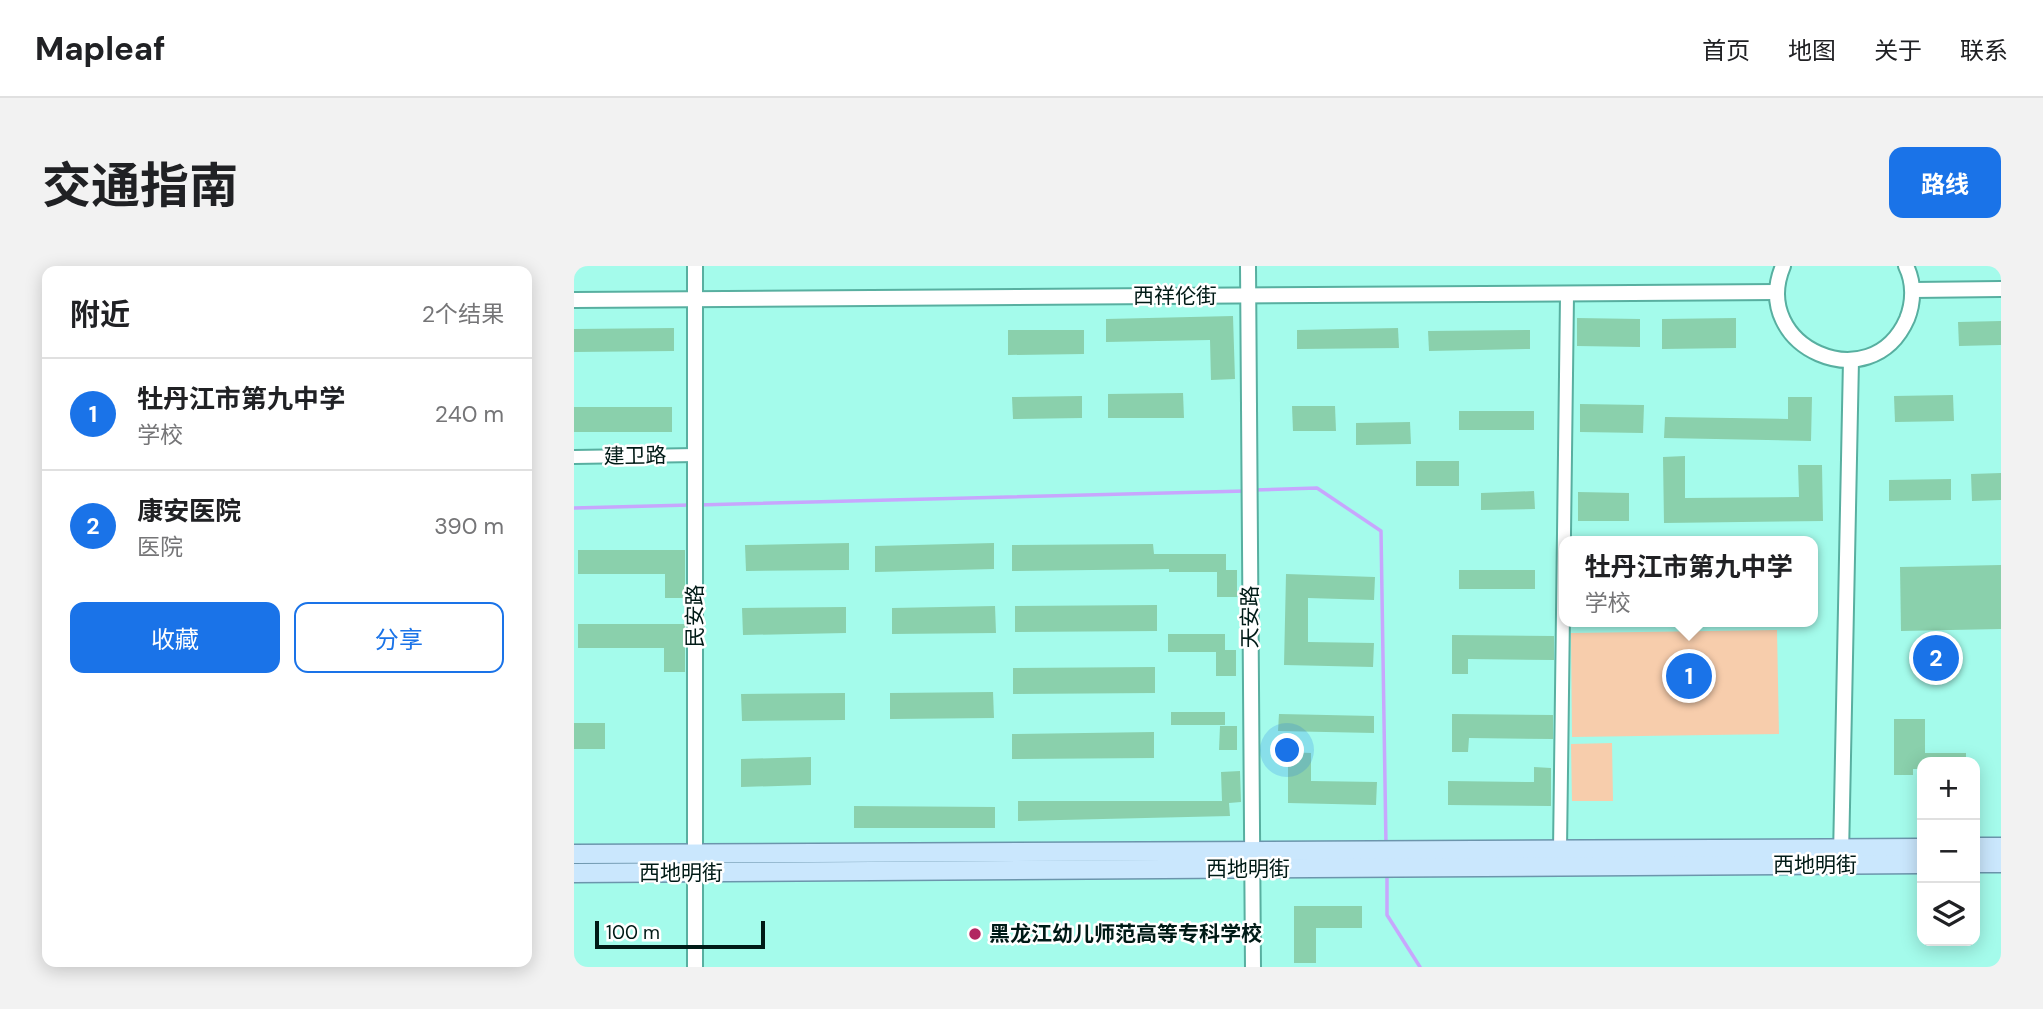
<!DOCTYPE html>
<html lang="zh">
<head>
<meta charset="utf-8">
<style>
	body { margin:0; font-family:"DM Sans","Noto Sans SC",sans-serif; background:#f2f2f2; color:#202124 }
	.controls { position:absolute; right:21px; bottom:21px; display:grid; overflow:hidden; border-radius:14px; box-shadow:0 4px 18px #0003 }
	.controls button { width:63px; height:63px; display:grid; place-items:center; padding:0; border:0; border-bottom:2px solid #e0e0e0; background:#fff; color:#202124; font:35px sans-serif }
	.scale { position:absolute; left:21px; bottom:18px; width:170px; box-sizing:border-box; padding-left:7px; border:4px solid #001a16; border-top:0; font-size:19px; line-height:24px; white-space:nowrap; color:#001a16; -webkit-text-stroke:5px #fff; paint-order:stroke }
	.you { position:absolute; left:714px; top:485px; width:24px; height:24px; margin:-18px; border:5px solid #fff; border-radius:50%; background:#1a73e8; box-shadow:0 0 0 10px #1a73e833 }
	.badge { display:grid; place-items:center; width:46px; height:46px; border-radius:50%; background:#1a73e8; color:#fff; font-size:23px; font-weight:700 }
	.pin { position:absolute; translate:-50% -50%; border:4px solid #fff; box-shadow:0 2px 7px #0006 }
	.popup { position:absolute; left:985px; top:270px; width:259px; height:91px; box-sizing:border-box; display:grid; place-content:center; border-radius:14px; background:#fff; filter:drop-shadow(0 2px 5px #0005); font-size:23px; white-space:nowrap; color:#757577 }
	.popup b { font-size:26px; color:#202124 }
	.popup::after { content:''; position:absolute; left:50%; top:100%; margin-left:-14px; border:14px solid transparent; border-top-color:#fff }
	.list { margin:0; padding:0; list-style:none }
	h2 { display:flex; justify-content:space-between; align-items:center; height:91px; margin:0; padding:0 28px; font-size:30px }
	h2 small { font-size:23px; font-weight:400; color:#757577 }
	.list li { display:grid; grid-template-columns:46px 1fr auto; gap:21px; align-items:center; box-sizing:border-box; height:112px; padding:0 28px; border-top:2px solid #e0e0e0 }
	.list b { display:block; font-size:26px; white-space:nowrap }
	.list p { margin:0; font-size:23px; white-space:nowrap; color:#757577 }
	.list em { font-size:23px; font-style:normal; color:#757577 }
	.actions { display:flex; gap:14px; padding:21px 28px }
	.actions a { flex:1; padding:16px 0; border:2px solid #1a73e8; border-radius:14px; text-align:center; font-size:24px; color:#1a73e8 }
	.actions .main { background:#1a73e8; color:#fff }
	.icon { flex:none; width:38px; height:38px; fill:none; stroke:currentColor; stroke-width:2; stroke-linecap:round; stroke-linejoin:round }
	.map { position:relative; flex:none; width:1427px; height:701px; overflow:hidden; border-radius:14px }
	header { display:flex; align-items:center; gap:42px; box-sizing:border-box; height:98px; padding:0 35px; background:#fff; border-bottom:2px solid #e0e0e0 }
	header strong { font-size:33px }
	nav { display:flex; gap:38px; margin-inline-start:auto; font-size:24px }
	.intro { display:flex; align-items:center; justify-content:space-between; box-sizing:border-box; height:168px; padding:0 42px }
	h1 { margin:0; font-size:49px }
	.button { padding:18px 32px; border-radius:14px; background:#1a73e8; color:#fff; font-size:24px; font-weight:700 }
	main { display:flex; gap:42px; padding:0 42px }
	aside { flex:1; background:#fff; border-radius:14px; box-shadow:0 4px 18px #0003 }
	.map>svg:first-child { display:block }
</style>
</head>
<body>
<header>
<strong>Mapleaf</strong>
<nav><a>首页</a><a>地图</a><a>关于</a><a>联系</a></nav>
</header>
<div class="intro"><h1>交通指南</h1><a class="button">路线</a></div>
<main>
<aside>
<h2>附近<small>2个结果</small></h2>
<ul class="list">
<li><span class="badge">1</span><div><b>牡丹江市第九中学</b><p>学校</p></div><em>240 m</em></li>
<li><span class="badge">2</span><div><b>康安医院</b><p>医院</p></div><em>390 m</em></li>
</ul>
<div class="actions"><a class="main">收藏</a><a>分享</a></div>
</aside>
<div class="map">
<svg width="1427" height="701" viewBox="0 0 1427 701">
	<rect width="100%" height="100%" fill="#a4fbeb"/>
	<g fill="#f7cdac">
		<polygon points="1203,364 1205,468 998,471 997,367"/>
		<polygon points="1038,477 1039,535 998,535 997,478"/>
	</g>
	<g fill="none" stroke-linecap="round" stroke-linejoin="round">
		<g stroke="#c7a7fd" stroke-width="3.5">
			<polyline points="680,224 743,222 807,265 812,579"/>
			<polyline points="123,239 672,225"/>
			<polyline points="0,242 116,239"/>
			<polyline points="813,608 813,649 846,701"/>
		</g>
	</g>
	<g fill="#8ad0ac">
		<polygon points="659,50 661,113 637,114 636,74 532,76 532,53"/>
		<polygon points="1003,52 1066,53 1066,81 1003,80"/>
		<polygon points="1162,52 1162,82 1088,83 1088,53"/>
		<polygon points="1427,55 1427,79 1385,80 1384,56"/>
		<polygon points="100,62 100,85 0,86 0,63"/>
		<polygon points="824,62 825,82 723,83 723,64"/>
		<polygon points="434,64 510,64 510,88 434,89"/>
		<polygon points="956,64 956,83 855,85 854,65"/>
		<polygon points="609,127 610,152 534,152 534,128"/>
		<polygon points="1379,129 1380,155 1321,156 1320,130"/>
		<polygon points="508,130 508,152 439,153 438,131"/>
		<polygon points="1214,131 1238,131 1237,175 1090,172 1091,151 1214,153"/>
		<polygon points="1006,138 1070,139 1069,167 1006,166"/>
		<polygon points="718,140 761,140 762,165 719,165"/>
		<rect x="0" y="141" width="98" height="25"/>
		<rect x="885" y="145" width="75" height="19"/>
		<polygon points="836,156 837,178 782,179 782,157"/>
		<polygon points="1111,190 1111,232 1225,231 1224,199 1248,199 1249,255 1090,257 1089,191"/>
		<rect x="842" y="195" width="43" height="25"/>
		<polygon points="1427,207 1427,234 1398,235 1397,208"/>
		<polygon points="1377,213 1377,234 1315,235 1315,214"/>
		<polygon points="960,225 961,243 907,244 907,227"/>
		<polygon points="1004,226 1055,227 1055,255 1004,255"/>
		<polygon points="275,277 275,304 172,305 171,279"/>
		<polygon points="420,277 420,303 301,306 301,280"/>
		<polygon points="579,278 580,288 652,288 652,304 663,304 663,331 643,331 643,306 595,306 595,303 438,305 438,279"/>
		<polygon points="4,284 111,284 111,332 91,332 91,308 4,308"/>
		<polygon points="1427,299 1427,363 1327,365 1326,301"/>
		<rect x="885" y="304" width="76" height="19"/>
		<polygon points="712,308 801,311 800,334 734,332 734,376 800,377 799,401 710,399"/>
		<polygon points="583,339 583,365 441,366 441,340"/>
		<polygon points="421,340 422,367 318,368 318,342"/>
		<polygon points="272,341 272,367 169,369 168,342"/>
		<polygon points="4,358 111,358 111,406 90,406 90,382 4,382"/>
		<polygon points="594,368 651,368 651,384 662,384 662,410 642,410 642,386 594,386"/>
		<polygon points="878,369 980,370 980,394 894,393 894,408 878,408"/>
		<polygon points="581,401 581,427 439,428 439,402"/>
		<polygon points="419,426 420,452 316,453 316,427"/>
		<polygon points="271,427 271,454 168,455 167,428"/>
		<rect x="597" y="446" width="54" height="13"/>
		<polygon points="705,448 800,450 800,467 704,465"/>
		<polygon points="878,448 979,449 979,473 895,472 894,486 878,486"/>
		<polygon points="1320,453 1351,453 1351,487 1392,487 1392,496 1348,496 1348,503 1339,503 1339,509 1320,509"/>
		<rect x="0" y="457" width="31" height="26"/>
		<polygon points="646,460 663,460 663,484 645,484"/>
		<polygon points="580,466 580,492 438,493 438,468"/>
		<polygon points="714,486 737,487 737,515 803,516 802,539 714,537"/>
		<polygon points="237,491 237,519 167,521 167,493"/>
		<polygon points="960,501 977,502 977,540 874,539 874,515 960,516"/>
		<polygon points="666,505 667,536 655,537 656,550 444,555 444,535 648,535 647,506"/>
		<polygon points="280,540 421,541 421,562 280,562"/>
		<polygon points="720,640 788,640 788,662 742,662 742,697 720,697"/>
	</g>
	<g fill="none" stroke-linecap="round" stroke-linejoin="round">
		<g stroke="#58afa0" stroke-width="16">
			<g id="minor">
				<polyline points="0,191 122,189"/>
				<polyline points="986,584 993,30"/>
			</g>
		</g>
		<g stroke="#58afa0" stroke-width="18">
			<g id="tertiary">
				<polyline points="674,0 679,701"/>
				<path d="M1209 0C1175 81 1297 135 1333 53 1340 36 1340 16 1332 0"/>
				<polyline points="1339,24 1427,23"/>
				<polyline points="0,34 1203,26"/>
				<polyline points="1267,590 1277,94"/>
				<polyline points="121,701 121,0"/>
			</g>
		</g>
		<g stroke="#6c95ac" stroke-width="21">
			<g id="primary">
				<polyline points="1401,581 1427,581"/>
				<polyline points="0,588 1348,582"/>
				<polyline points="1401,597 1427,597"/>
				<polyline points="0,607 1348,598"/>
			</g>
		</g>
		<use href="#minor" stroke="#fff" stroke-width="12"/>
		<use href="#tertiary" stroke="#fff" stroke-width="14"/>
		<use href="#primary" stroke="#cae7fd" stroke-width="18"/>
	</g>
	<circle fill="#b22661" stroke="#fff" stroke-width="2.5" cx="401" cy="668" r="7"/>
	<g text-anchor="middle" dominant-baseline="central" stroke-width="5" stroke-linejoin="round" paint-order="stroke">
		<g font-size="21" fill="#001a16" stroke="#fff">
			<text x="601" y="30">西祥伦街</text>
			<text transform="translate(61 190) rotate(-1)">建卫路</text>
			<text transform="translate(121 350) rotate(-90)">民安路</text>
			<text transform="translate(676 351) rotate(-90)">天安路</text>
			<text x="1241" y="599">西地明街</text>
			<text x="674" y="603">西地明街</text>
			<text x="107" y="607">西地明街</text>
		</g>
		<g font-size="21" font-weight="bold" fill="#001a16" stroke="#fff" text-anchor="start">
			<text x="415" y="668">黑龙江幼儿师范高等专科学校</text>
		</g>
	</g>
</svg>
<div class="controls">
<button>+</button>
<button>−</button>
<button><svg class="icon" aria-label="layers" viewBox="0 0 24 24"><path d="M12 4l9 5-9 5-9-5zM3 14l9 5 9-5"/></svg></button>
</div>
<div class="scale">100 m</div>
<div class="you"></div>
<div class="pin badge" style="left:1115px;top:410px">1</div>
<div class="popup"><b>牡丹江市第九中学</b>学校</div>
<div class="pin badge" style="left:1362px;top:392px">2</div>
</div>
</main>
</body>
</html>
